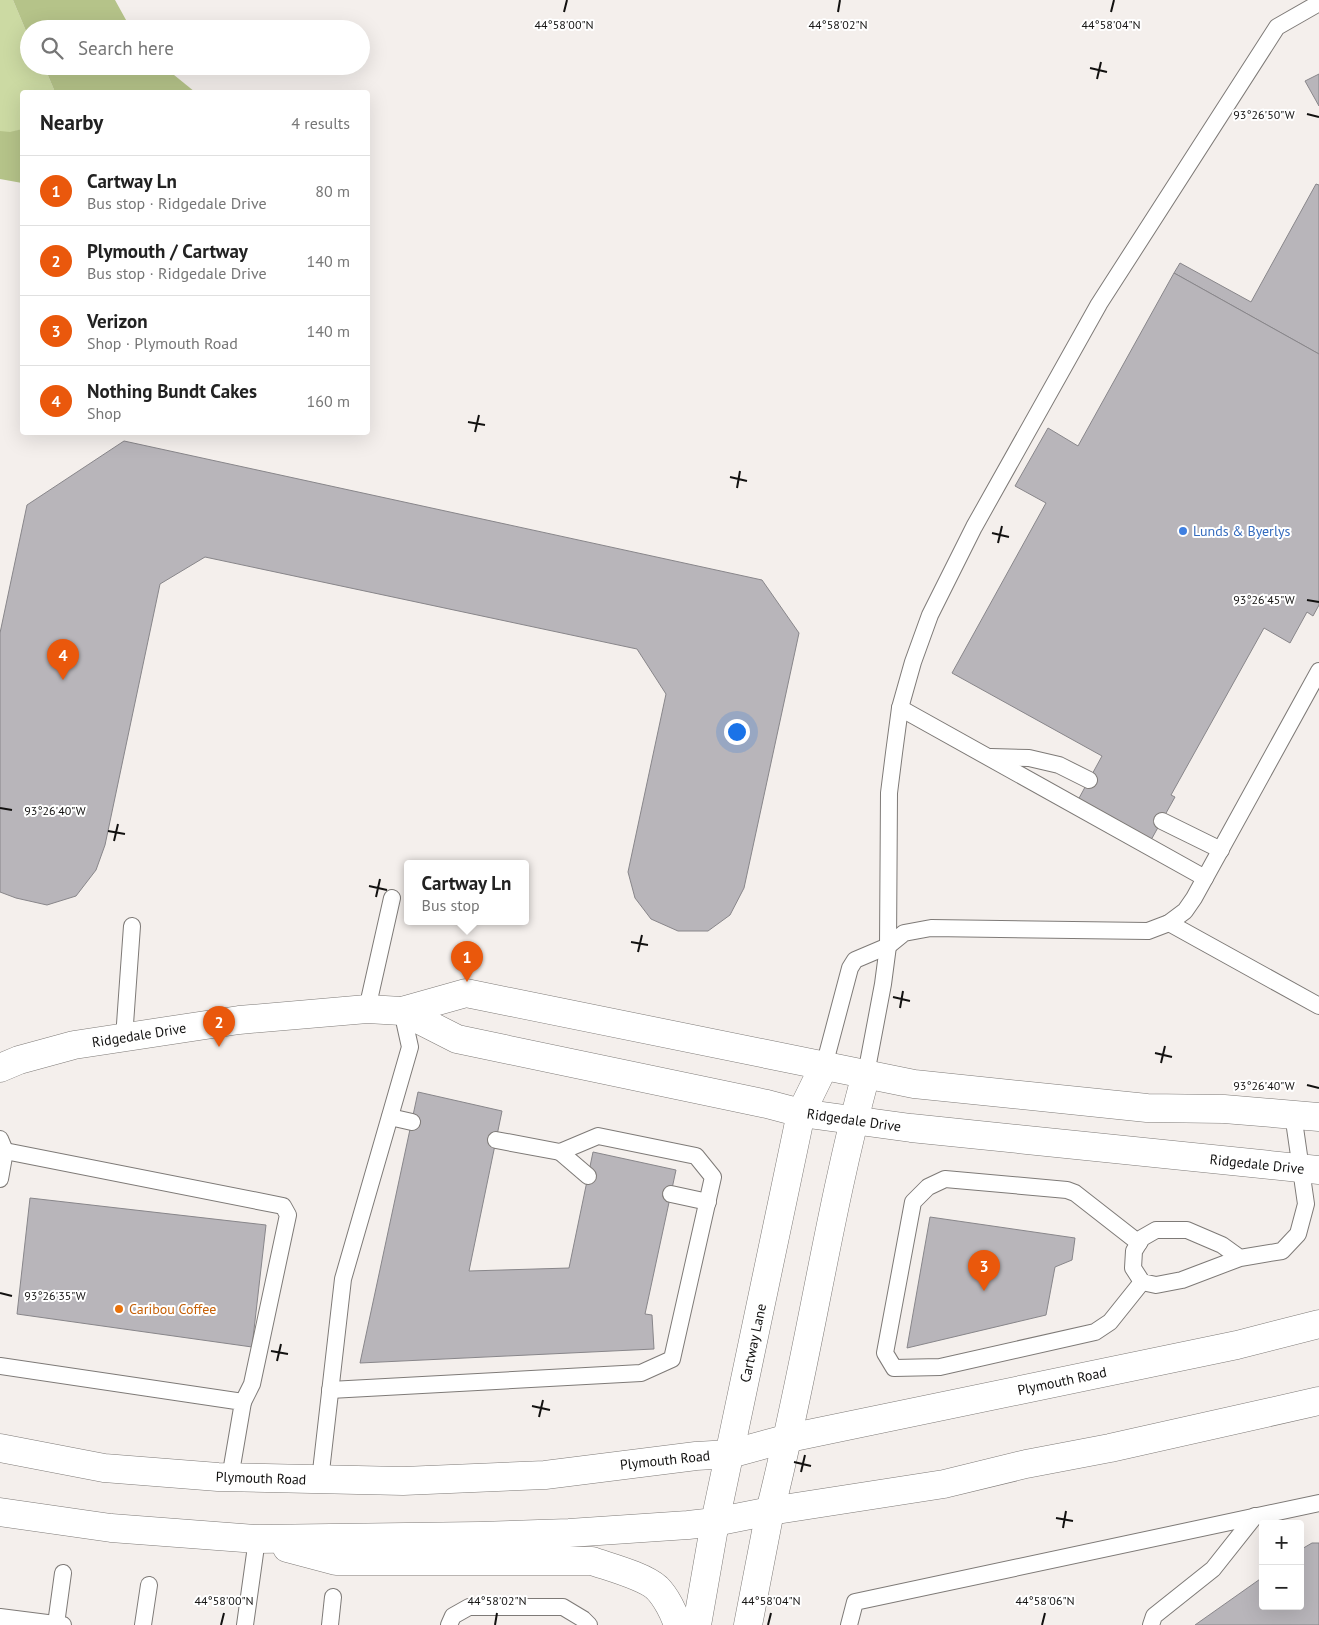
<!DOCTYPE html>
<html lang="en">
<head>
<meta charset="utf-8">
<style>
	body { margin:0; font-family:"PT Sans",sans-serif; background:#f6f6f6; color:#222 }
	.controls { position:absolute; right:15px; bottom:15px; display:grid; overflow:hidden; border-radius:5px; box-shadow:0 5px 20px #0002 }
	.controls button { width:45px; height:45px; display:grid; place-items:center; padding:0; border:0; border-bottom:1px solid #e0e0e0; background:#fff; color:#222; font:25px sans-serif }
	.you { position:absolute; left:736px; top:731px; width:18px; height:18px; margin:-12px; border:4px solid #fff; border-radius:50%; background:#1a73e8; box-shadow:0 0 0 8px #1a73e833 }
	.badge { display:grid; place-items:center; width:32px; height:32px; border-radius:50%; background:#ea580c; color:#fff; font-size:16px; font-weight:700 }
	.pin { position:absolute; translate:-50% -41px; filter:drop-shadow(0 1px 2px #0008) }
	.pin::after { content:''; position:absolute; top:26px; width:18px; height:15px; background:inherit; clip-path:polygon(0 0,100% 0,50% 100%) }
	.popup { position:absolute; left:404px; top:860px; width:125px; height:65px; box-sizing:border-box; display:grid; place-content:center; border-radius:5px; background:#fff; filter:drop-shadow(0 1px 4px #0005); font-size:16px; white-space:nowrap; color:#767676 }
	.popup b { font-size:19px; color:#222 }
	.popup::after { content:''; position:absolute; left:50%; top:100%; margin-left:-10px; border:10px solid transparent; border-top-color:#fff }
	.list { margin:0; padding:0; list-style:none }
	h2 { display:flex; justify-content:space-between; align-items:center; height:65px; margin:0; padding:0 20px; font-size:21px }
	h2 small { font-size:16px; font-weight:400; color:#767676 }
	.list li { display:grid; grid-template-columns:32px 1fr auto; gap:15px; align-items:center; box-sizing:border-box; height:70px; padding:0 20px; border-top:1px solid #e0e0e0 }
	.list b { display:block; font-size:19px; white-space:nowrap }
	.list p { margin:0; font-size:16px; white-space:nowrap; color:#767676 }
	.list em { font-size:16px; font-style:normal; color:#767676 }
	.icon { flex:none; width:28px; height:28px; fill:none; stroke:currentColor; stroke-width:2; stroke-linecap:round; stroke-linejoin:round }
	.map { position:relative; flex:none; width:1319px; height:1625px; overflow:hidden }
	.search { position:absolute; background:#fff; box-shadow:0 5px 20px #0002; left:20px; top:20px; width:350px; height:55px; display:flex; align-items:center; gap:12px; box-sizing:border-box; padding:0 18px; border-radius:28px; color:#767676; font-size:19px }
	.panel { position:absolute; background:#fff; box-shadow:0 5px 20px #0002; left:20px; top:90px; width:350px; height:345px; border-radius:5px }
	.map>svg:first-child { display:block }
</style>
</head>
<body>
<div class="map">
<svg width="1319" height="1625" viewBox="0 0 1319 1625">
	<rect width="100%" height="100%" fill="#f4efec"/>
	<polygon fill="#ccdaa3" points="0,0 13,0 29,38 29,66 44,66 55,92 22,92 22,129 10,133 0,176"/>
	<g fill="#b5c389">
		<polygon points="13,0 115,0 131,29 29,29 29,38"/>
		<polygon points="44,66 163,66 195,92 55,92"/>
		<polygon points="22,129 22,183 0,179 0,131 10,132"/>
	</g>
	<g fill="#b8b5ba" stroke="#88868a">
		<polygon points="1319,74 1319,106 1305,81"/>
		<polygon points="1316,184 1319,185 1319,354 1174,273 1180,263 1251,302"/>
		<polygon points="1174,273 1319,354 1319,605 1313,616 1307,612 1290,643 1264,628 1171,795 1175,797 1151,840 1078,800 1102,756 952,673 1046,503 1015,486 1048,428 1078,446"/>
		<polygon points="124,441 762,580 799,633 744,888 730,915 708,931 678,931 651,919 635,898 628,872 666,694 637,649 205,557 160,584 105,845 96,870 76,896 47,905 16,898 0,892 0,633 27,505"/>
		<polygon points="418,1092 502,1111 469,1271 569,1268 593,1152 676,1170 645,1314 652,1315 654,1349 360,1363"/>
		<polygon points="30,1198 266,1225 252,1347 17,1314"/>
		<polygon points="930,1217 1075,1238 1072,1260 1055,1267 1046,1315 907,1348"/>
		<polygon points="1312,1543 1319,1543 1319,1625 1195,1625 1263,1577 1263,1606 1300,1606 1300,1550"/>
	</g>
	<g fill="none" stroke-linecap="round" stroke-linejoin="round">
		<g stroke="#7e7a77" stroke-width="18">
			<g id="lane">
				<polyline points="900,708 1205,878"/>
				<polyline points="991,757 1029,758 1059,765 1089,780"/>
				<polyline points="1162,821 1221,850"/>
				<polyline points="1169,923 1319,1006"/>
				<polyline points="367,1009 392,898"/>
				<polyline points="124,1038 132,926"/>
				<polyline points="824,1066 850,968 855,960 888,946 904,933 931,928 1148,931 1169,923 1185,911 1194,898 1319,671"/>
				<polyline points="866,1074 883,984 888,946 889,793 894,753 900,708 913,662 930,615 974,527 1099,304 1277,27 1319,3"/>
				<polyline points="390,1117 412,1122"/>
				<polyline points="0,1139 5,1151 0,1179"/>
				<polyline points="5,1151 283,1206 288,1215 252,1384 243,1402"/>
				<polyline points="560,1152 588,1176"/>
				<polyline points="671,1194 708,1202"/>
				<polyline points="1139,1243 1075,1193 1067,1190 945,1179 928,1187 913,1202 885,1353 894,1368 940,1367 1095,1332 1110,1322 1142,1282"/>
				<polyline points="1240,1258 1222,1245 1187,1230 1156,1230 1142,1238 1134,1251 1133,1268 1142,1282 1156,1285 1182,1280 1240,1258 1282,1251 1298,1234 1306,1204 1293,1114"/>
				<polyline points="0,1366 243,1402 230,1478"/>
				<polyline points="330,1390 641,1373 672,1359 713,1177 696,1156 598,1136 560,1152 496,1140"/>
				<polyline points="320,1480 343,1279 410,1047 402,1011"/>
				<polyline points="0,1617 63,1625"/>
				<polyline points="56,1624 63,1573"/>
				<polyline points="143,1625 149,1585"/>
				<polyline points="245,1625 257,1539"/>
				<polyline points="330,1625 333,1597"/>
				<polyline points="449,1625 453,1616 469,1607 563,1607 583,1619 589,1625"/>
				<polyline points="849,1625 855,1602 1319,1503"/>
				<polyline points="1151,1625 1154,1616 1213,1569 1255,1516"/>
			</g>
		</g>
		<g stroke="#7e7a77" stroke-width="29">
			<g id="street">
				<polyline points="697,1625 715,1522"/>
				<polyline points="748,1625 770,1511"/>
			</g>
		</g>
		<g stroke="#7e7a77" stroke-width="29">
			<g id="secondary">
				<polyline points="402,1011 457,1039 767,1104 801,1113 911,1128 1319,1170"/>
				<polyline points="0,1068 19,1060 74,1045 239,1020 367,1009 402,1011 466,993 914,1084 1147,1108 1224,1109 1319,1117"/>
				<polyline points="0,1448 104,1468 218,1477 403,1481 545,1475 696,1456 730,1454 789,1438 1237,1345 1319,1324"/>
				<path d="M770 1511C807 1367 827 1218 866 1074"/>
				<polyline points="0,1512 111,1528 257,1539 479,1536 569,1533 688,1525 715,1522 770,1511 944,1484 1026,1464 1110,1448 1319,1401"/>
				<polyline points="715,1522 801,1113 824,1066"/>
				<path d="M287 1548 336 1561H592C609 1567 644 1576 657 1588 666 1597 674 1613 678 1625"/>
			</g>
		</g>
		<use href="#lane" stroke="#fff" stroke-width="16"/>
		<use href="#street" stroke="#fff" stroke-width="28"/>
		<use href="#secondary" stroke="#fff" stroke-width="28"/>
	</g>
	<path fill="none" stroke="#121110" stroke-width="2" d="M564 12 567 0M838 12 840 0M1111 12 1114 0M1090 68 1107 72M1097 79 1101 62M1307 114 1319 117M468 422 485 425M475 432 479 415M730 477 747 481M737 488 740 471M992 533 1009 537M998 543 1002 526M1307 600 1319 602M0 808 12 810M108 831 125 834M114 841 118 824M369 886 387 890M376 897 380 879M631 942 648 945M638 952 642 935M893 997 910 1001M900 1008 903 991M1155 1053 1172 1057M1161 1063 1165 1046M1307 1085 1319 1088M0 1293 12 1296M271 1351 288 1354M277 1361 281 1344M532 1406 550 1410M539 1417 543 1400M794 1462 811 1466M801 1472 805 1455M1056 1518 1073 1521M1063 1528 1066 1511M221 1625 224 1613M495 1625 497 1613M768 1625 771 1613M1042 1625 1045 1613"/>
	<circle fill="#3f7fe0" stroke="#fff" stroke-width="2" cx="1183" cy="531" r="5"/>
	<circle fill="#e8710a" stroke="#fff" stroke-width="2" cx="119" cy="1309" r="5"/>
	<g text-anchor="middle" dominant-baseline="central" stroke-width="4" stroke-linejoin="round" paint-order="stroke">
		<g font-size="14" fill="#366cbe" stroke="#fff" text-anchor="start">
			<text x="1193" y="531">Lunds &amp; Byerlys</text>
		</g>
		<g font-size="14" fill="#121110" stroke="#fff">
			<text transform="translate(139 1035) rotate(-9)">Ridgedale Drive</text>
			<text transform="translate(854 1120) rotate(8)">Ridgedale Drive</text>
			<text transform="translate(1257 1164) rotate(6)">Ridgedale Drive</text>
			<text transform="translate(753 1343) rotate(-78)">Cartway Lane</text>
			<text transform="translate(1062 1381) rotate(-12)">Plymouth Road</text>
			<text transform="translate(665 1460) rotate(-6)">Plymouth Road</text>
			<text transform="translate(261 1478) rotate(2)">Plymouth Road</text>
		</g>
		<g font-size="14" fill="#c56008" stroke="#fff" text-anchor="start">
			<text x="129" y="1309">Caribou Coffee</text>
		</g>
	</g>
	<g font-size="12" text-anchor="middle" fill="#121110" stroke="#fff" stroke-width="4" stroke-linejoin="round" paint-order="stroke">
		<text x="564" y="29">44°58'00"N</text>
		<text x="838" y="29">44°58'02"N</text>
		<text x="1111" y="29">44°58'04"N</text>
		<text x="1264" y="119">93°26'50"W</text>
		<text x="1264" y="604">93°26'45"W</text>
		<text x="55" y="815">93°26'40"W</text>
		<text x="1264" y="1090">93°26'40"W</text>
		<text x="55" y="1300">93°26'35"W</text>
		<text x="224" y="1605">44°58'00"N</text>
		<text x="497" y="1605">44°58'02"N</text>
		<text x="771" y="1605">44°58'04"N</text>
		<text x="1045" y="1605">44°58'06"N</text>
	</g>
</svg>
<div class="controls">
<button>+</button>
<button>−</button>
</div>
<div class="you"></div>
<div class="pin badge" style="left:467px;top:982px">1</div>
<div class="popup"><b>Cartway Ln</b>Bus stop</div>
<div class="pin badge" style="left:219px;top:1047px">2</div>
<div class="pin badge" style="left:984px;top:1291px">3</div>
<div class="pin badge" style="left:63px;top:680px">4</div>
<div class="search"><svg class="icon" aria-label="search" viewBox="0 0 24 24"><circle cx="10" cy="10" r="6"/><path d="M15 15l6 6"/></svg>Search here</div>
<section class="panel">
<h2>Nearby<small>4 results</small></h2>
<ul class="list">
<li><span class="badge">1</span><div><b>Cartway Ln</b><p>Bus stop · Ridgedale Drive</p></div><em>80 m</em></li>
<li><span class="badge">2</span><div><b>Plymouth / Cartway</b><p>Bus stop · Ridgedale Drive</p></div><em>140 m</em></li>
<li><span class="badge">3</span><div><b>Verizon</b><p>Shop · Plymouth Road</p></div><em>140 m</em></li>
<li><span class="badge">4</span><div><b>Nothing Bundt Cakes</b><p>Shop</p></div><em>160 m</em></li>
</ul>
</section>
</div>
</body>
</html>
